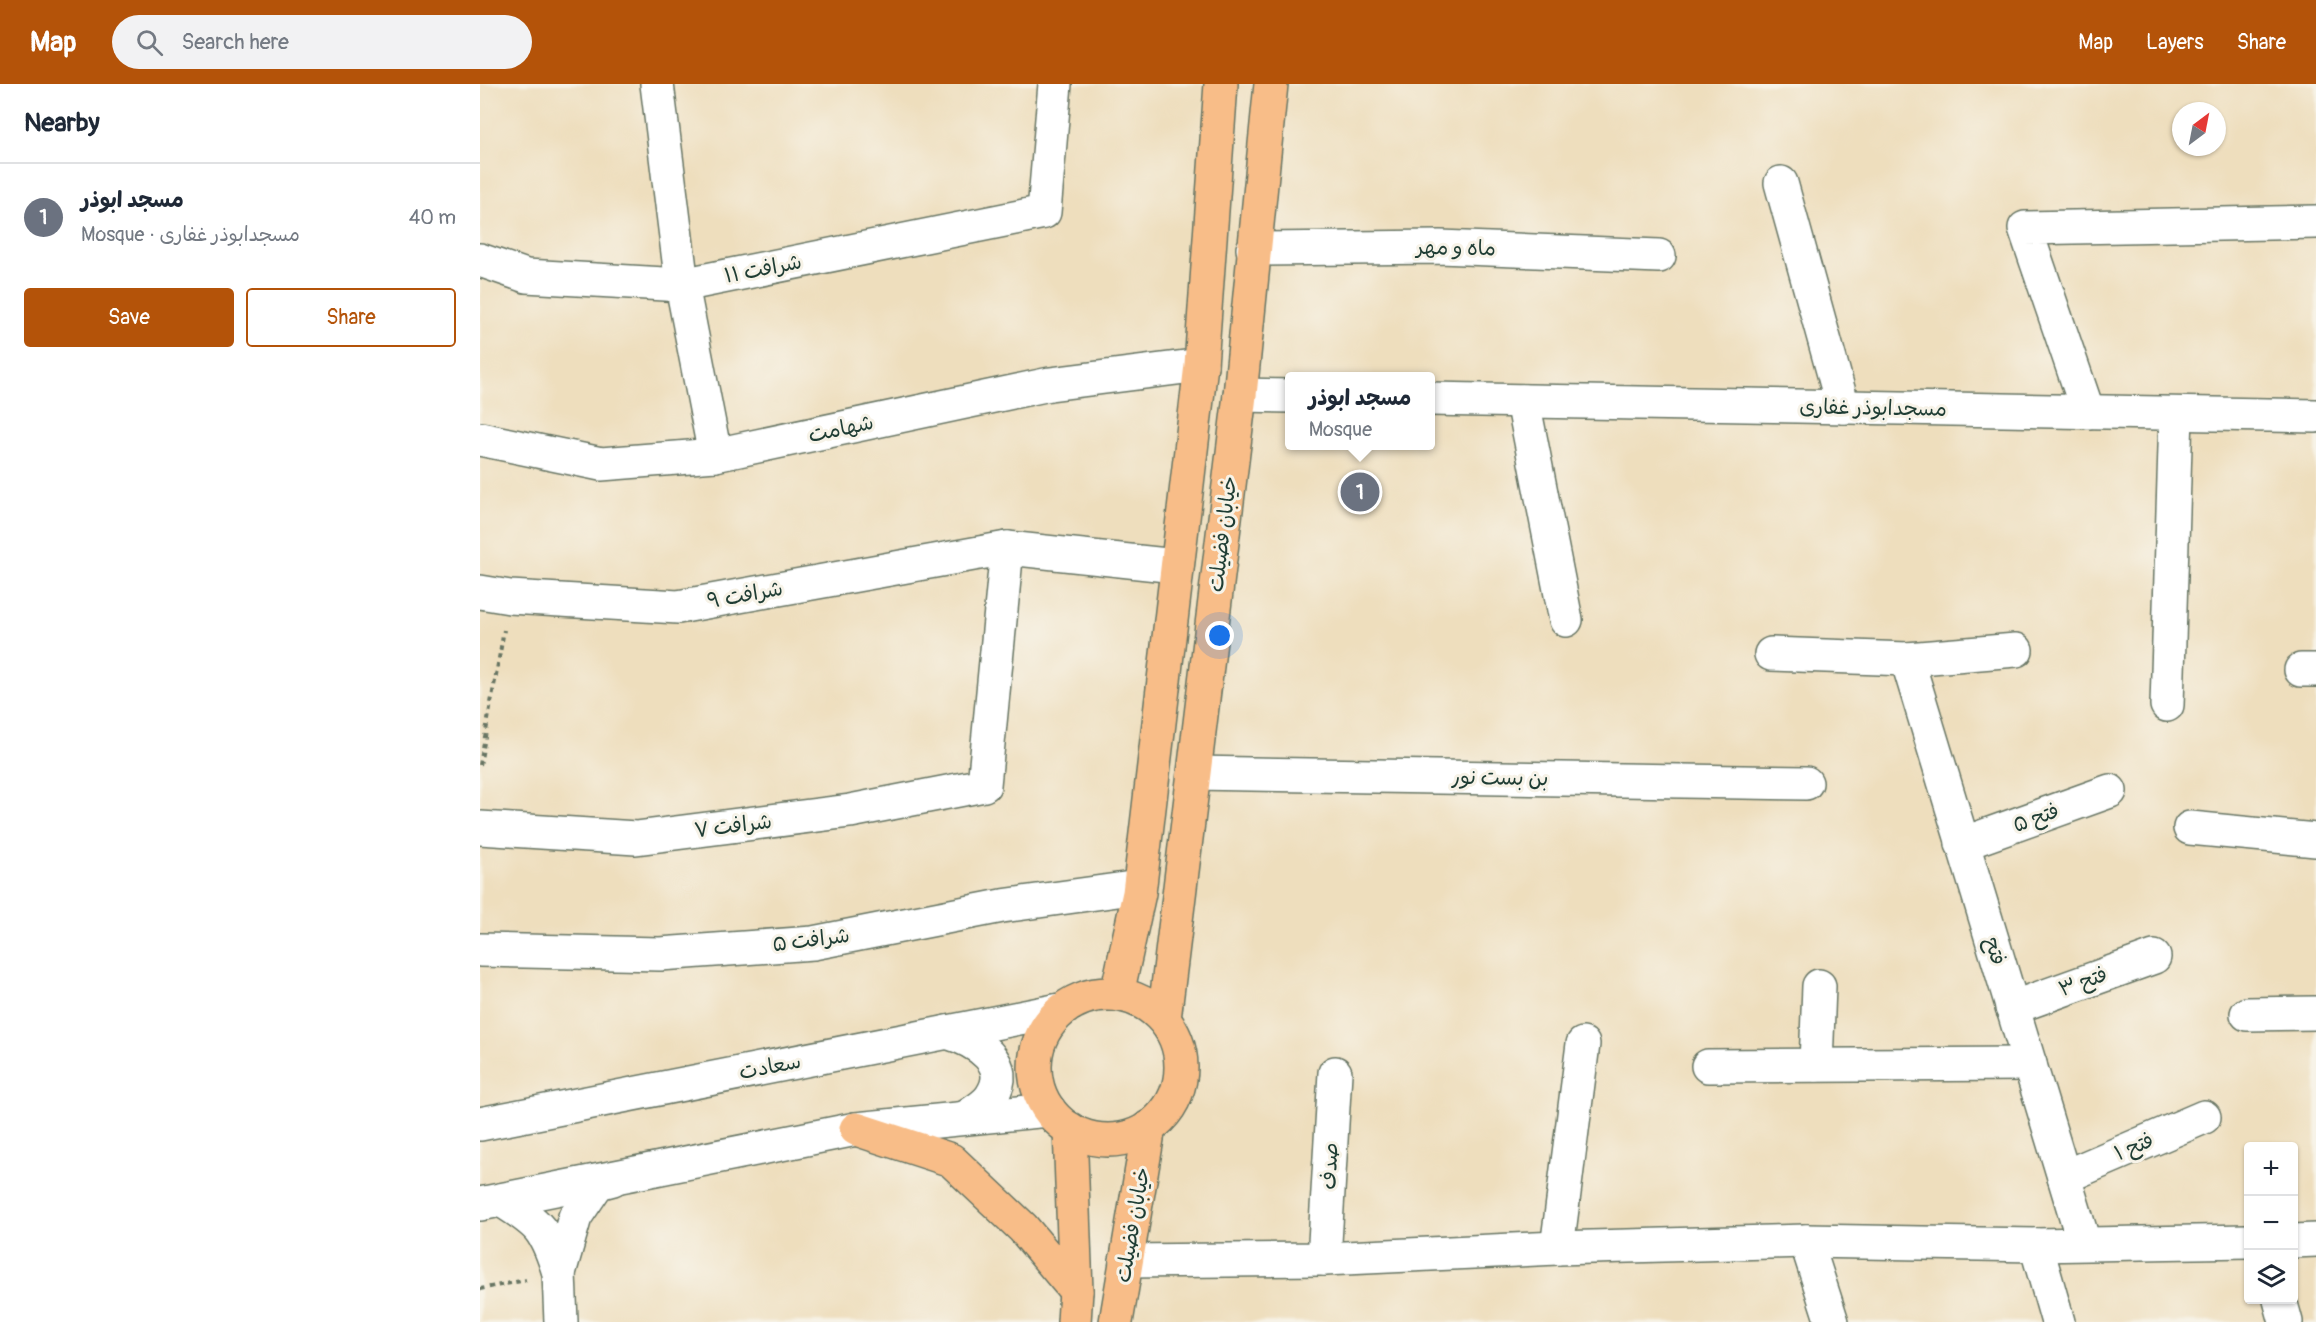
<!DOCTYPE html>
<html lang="en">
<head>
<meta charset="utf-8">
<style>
	body { margin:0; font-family:Pangolin,"Playpen Sans Arabic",sans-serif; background:#f2f2f3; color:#1f2937 }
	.controls { position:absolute; right:18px; bottom:18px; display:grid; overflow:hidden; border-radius:6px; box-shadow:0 2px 4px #0004 }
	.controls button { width:54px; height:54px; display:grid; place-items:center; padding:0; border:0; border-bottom:2px solid #e0e1e3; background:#fff; color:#1f2937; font:30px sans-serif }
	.compass { position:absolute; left:1692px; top:18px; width:54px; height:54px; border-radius:50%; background:#fff; box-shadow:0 2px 4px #0004; rotate:32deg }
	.you { position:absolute; left:740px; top:552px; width:21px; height:21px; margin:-15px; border:4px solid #fff; border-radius:50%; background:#1a73e8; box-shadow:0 0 0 9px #1a73e833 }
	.badge { display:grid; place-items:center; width:39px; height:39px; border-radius:50%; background:#b45309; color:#fff; font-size:20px; font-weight:700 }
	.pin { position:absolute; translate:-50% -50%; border:3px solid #fff; box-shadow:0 2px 6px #0006 }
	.popup { position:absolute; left:805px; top:288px; width:150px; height:78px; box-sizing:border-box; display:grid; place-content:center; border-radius:6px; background:#fff; filter:drop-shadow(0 2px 4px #0005); font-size:20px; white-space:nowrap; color:#747a83 }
	.popup b { font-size:22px; color:#1f2937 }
	.popup::after { content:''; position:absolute; left:50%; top:100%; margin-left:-12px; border:12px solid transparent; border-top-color:#fff }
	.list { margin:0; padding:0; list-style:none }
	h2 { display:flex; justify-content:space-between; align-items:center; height:78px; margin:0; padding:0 24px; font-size:26px }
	h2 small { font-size:20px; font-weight:400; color:#747a83 }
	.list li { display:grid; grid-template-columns:39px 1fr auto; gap:18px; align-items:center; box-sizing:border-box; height:108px; padding:0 24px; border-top:2px solid #e0e1e3 }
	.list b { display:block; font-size:22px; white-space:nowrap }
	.list p { margin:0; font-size:20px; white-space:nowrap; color:#747a83 }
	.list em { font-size:20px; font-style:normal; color:#747a83 }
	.actions { display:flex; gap:12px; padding:18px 24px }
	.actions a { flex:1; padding:14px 0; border:2px solid #b45309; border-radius:6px; text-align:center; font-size:21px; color:#b45309 }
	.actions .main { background:#b45309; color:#fff }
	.icon { flex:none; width:33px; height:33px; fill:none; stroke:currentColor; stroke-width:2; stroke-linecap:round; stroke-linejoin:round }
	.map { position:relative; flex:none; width:1836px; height:1238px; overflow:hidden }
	header { display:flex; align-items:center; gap:36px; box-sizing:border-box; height:84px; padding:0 30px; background:#b45309; color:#fff }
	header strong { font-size:28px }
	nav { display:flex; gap:33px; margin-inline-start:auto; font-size:21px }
	.search { width:420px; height:54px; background:#f2f2f3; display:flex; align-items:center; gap:15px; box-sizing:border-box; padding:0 21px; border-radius:33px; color:#747a83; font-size:22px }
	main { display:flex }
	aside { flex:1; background:#fff }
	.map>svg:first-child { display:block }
</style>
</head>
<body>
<header>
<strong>Map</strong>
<div class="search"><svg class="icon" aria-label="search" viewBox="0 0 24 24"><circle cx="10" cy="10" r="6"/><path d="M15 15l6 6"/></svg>Search here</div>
<nav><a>Map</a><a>Layers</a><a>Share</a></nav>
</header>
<main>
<aside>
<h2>Nearby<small></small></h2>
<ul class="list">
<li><span class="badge" style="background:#6b7280">1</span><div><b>مسجد ابوذر</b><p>Mosque · مسجدابوذر غفاری</p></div><em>40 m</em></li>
</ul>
<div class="actions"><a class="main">Save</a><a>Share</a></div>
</aside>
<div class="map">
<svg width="1836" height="1238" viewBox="0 0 1836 1238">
	<rect width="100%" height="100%" fill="#f7f3e8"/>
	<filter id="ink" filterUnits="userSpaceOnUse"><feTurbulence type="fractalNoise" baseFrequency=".0167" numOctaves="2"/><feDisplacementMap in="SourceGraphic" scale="12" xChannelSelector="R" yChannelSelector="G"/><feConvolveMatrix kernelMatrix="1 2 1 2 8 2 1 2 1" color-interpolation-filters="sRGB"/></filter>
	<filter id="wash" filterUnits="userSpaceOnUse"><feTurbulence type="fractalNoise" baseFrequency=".008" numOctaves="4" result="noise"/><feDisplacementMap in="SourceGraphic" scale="24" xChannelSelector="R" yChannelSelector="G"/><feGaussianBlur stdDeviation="1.35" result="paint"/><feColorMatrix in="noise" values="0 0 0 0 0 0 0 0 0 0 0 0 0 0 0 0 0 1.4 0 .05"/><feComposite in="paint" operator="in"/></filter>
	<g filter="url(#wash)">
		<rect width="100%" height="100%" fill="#eedebd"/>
	</g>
	<g filter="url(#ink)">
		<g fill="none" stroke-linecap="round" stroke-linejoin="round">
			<g stroke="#677564" stroke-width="36">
				<g id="minor">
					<polyline points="177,0 202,201 235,371"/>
					<polyline points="1301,99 1363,323"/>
					<polyline points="773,165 960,163 1179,172"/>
					<polyline points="0,176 46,192 202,201 564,128 575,0"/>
					<polyline points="760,311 810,312"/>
					<polyline points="950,315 1836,332"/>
					<polyline points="1043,317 1086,536"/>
					<polyline points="1608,328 1545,144 1836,138"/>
					<polyline points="0,355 121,380 235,371 570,300 721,281"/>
					<polyline points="0,508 30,513 198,523 527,464 696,482"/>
					<polyline points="1291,570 1427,575 1536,566"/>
					<polyline points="1427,575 1604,1159"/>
					<polyline points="1821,586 1836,586"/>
					<polyline points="1687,621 1696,330"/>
					<polyline points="714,689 1326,699"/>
					<polyline points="0,744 156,754 370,727 504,701 527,464"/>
					<polyline points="1710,744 1836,756"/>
					<polyline points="1482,760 1630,707"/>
					<polyline points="0,866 180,870 333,859 522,822 659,803"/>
					<polyline points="1532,924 1674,873"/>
					<polyline points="1767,930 1836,929"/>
					<path d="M467 948C496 957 534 979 511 1013 505 1022 493 1028 485 1034"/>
					<polyline points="1336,981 1339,902"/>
					<polyline points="1228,982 1550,980"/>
					<polyline points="0,1040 580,926"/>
					<polyline points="1584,1093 1724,1033"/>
					<path d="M21 1116C60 1140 66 1146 79 1189L95 1133 118 1099 133 1095"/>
					<polyline points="0,1120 376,1045 569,1026"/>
					<polyline points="1326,1157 1352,1238"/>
					<polyline points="1814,1157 1836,1156"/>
					<polyline points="1556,1161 1578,1238"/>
					<polyline points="1077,1164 1103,960"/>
					<polyline points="844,1175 855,989"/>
					<polyline points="646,1177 844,1175 1077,1164 1326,1157 1556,1161 1768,1157"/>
					<polyline points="79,1189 81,1238"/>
					<polyline points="1800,1216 1806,1238"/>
				</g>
			</g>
			<g stroke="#677564" stroke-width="36">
				<g id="major">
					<circle cx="628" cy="983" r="73"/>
					<polyline points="637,910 659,809 721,281 741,0"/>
					<polyline points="684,935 760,311 791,0"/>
					<polyline points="376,1045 471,1076 543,1144 596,1207"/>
					<polyline points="590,1045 596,1207 594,1238"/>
					<polyline points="636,1238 669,1043"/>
				</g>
			</g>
			<g stroke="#677564" stroke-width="4" stroke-dasharray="4.5 4.5" stroke-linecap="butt">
				<polyline points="0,681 24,546"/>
				<polyline points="0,1205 46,1196"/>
			</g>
			<use href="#minor" stroke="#fff" stroke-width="33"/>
			<use href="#major" stroke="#f8bd88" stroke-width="33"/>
		</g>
	</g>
	<g text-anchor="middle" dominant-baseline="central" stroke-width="6" stroke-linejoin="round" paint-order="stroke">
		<g font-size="21" fill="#1f3d34" stroke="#f7f3e8">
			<text transform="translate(976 164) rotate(1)">ماه و مهر</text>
			<text transform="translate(283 185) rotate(-11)">شرافت ۱۱</text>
			<text transform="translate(1393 324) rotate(1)">مسجدابوذر غفاری</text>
			<text transform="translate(361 345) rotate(-12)">شهامت</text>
			<text transform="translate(743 450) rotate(-83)">خیابان فضیلت</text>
			<text transform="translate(265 511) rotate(-10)">شرافت ۹</text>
			<text transform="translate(1020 694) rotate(1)">بن بست نور</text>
			<text transform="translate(1556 734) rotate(-20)">فتح ۵</text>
			<text transform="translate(253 742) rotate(-7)">شرافت ۷</text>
			<text transform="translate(331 856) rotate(-7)">شرافت ۵</text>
			<text transform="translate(1515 867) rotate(73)">فتح</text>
			<text transform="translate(1603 898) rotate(-20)">فتح ۳</text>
			<text transform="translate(290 983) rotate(-11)">سعادت</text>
			<text transform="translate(1654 1063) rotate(-23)">فتح ۱</text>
			<text transform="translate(850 1082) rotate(-87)">صدف</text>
			<text transform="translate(653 1141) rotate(-80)">خیابان فضیلت</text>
		</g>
	</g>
</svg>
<div class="controls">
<button>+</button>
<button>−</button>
<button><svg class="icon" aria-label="layers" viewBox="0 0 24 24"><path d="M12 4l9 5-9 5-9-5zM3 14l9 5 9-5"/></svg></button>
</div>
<svg class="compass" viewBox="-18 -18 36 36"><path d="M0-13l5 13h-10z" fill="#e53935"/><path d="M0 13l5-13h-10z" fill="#747a83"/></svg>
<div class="you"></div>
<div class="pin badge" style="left:880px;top:408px;background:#6b7280">1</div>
<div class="popup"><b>مسجد ابوذر</b>Mosque</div>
</div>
</main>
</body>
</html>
